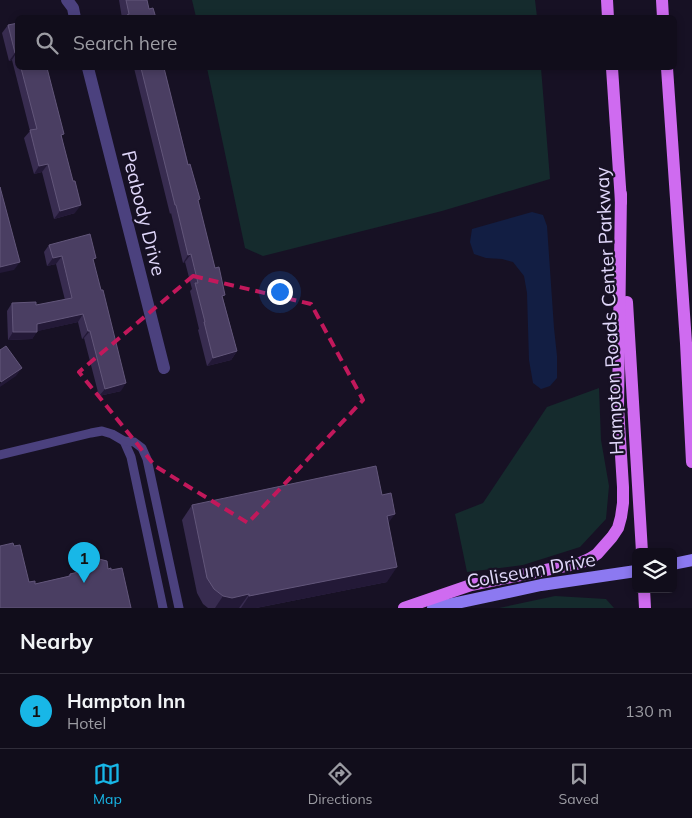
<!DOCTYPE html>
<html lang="en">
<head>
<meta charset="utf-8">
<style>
	body { margin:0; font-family:Mulish,sans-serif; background:#1e1b28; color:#f1f3f6 }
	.controls { position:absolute; right:15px; bottom:15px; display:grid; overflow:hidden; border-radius:8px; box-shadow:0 2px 8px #0003 }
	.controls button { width:45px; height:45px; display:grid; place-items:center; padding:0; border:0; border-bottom:1px solid #302d3a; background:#110d1b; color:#f1f3f6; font:25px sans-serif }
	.you { position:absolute; left:279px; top:291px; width:18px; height:18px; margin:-12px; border:4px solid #fff; border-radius:50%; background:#1a73e8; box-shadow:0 0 0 8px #1a73e833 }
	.badge { display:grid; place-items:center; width:32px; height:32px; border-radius:50%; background:#18b7e7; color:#111; font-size:16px; font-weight:700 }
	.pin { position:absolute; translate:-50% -41px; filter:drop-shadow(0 1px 2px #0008) }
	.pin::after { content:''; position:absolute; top:26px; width:18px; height:15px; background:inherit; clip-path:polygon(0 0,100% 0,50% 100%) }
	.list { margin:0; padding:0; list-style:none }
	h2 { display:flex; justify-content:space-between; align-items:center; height:65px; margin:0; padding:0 20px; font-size:21px }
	h2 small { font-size:16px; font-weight:400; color:#9c9ca3 }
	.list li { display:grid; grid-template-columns:32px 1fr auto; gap:15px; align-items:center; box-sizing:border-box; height:75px; padding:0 20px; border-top:1px solid #302d3a }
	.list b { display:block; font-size:19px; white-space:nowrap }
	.list p { margin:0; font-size:16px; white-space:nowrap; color:#9c9ca3 }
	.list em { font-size:16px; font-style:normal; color:#9c9ca3 }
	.icon { flex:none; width:28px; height:28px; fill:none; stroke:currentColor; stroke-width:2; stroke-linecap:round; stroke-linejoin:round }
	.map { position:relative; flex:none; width:692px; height:608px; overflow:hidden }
	.search { position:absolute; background:#110d1b; box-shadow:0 2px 8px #0003; left:15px; right:15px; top:15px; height:55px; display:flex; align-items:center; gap:12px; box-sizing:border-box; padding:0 18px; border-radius:8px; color:#9c9ca3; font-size:19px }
	.sheet { height:140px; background:#110d1b }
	nav { display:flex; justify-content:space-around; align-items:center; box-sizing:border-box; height:70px; border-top:1px solid #302d3a; background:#110d1b; font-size:14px; color:#9c9ca3 }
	nav a { display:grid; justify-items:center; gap:2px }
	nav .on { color:#18b7e7 }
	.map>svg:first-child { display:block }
</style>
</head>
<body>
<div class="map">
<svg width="692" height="608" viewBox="0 0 692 608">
	<rect width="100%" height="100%" fill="#171124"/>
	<g fill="#152b2d">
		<polygon points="192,0 535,0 537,17 196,17"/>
		<polygon points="207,68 541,68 550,179 442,211 263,256 245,248"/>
		<polygon points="599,388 601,440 609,486 606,519 580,547 523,565 467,572 455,514 483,503 547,407"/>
		<polygon points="555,596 606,599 614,608 499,608"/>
	</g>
	<polygon fill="#121e43" points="532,212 543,215 547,226 554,328 557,356 557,378 550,386 541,389 533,383 529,360 527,293 524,276 513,262 502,259 486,258 474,254 470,242 472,229"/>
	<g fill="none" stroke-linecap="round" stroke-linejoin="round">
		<g stroke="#4b417e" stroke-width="9">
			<polyline points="124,441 131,457 163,608"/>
			<polyline points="0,455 91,433 102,431 112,434 124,441 134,442 142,448 147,459 179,608"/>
		</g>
		<g stroke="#4b417e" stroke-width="12">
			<polyline points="67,0 73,8 75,18"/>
			<polyline points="88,68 164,368"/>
		</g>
		<g stroke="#8c79f1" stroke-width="12">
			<polyline points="673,564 692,560"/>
			<polyline points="433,608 541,585 636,571"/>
		</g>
		<g stroke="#cf6bf0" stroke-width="12">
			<polyline points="607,0 608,18"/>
			<polyline points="662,0 663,18"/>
			<polyline points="612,68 621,202"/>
			<polyline points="667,68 686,343 692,462"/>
			<polyline points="627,302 642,552"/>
			<polyline points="644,589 645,608"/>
			<polyline points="404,608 471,585 580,563 589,559 597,554 612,537 618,528 621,517 623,503 623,487 618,407 621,194"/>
		</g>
	</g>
	<g fill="#382c50">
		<polygon points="119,0 147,0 149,9 156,18 122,18"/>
		<polygon points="18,23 18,68 46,68 62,137 75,213 54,219 42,172 34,174 24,138 30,131 12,60 9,61 2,33 8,25"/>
		<polygon points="134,68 164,68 175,112 198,201 215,268 237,351 231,360 207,366 198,330 199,329 190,291 192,289 185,262 183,263 171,213 170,214"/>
		<polygon points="49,245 93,262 121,391 99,396 84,338 82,339 78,322 37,331 32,339 8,340 7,311 12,303 36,305 65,300 56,264 47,266 44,252"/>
		<polygon points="382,495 389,523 387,582 256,608 208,608 203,604 197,593 182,520 192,505"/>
		<polygon points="14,546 29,582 35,584 68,576 70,574 76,573 81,565 108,569 111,570 0,608"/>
	</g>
	<g fill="#231937">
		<polygon points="17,52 12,60 9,61 15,53"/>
		<polygon points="48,164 42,172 34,174 39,166"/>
		<polygon points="81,205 75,213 54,219 60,211"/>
		<polygon points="191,254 185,262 183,263 188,255"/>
		<polygon points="62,256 56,264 47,266 53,258"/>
		<polygon points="20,262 14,270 0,273 0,267"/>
		<polygon points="83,314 78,322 34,332 37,332 32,339 8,340 13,332 37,324"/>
		<polygon points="88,331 90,331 84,338 82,339"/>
		<polygon points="237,351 231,360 207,366 213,358"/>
		<polygon points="22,368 16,376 0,387 0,384 1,382"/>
		<polygon points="126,383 121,391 99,396 105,389"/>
		<polygon points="395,514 384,529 387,516"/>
		<polygon points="397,567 387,582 256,608 241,608 249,596"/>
		<polygon points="249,594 239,608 215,608 223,596"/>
	</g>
	<g fill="#4a3e62" stroke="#62567a">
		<polygon points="126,0 147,0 149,9 153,8 156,18 128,18 127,15 129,14"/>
		<polygon points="18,23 18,52 15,53 8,25"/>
		<polygon points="21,68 47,68 64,134 61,135 73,181 75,181 81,205 60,211 48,164 39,166 30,130 37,129"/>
		<polygon points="141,68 164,68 175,112 188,165 190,164 200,199 198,200 215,268 219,267 225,295 222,296 237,351 213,358 204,322 205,322 195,283 198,283 191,254 188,255 176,205 175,205"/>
		<polygon points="0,187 20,262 0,267"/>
		<polygon points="90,234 96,258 93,259 101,290 103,290 126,383 105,389 90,331 88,331 83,314 37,324 37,332 13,332 12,303 36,302 36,305 72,298 62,256 53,258 49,245"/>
		<polygon points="6,346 22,368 1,382 0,380 0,350"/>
		<polygon points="376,466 382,495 391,493 395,514 387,516 397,567 249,596 249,594 232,598 223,596 214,589 207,578 192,505"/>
		<polygon points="13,543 14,546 20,545 29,582 35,581 35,584 70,576 70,574 82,571 81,565 90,559 99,559 107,561 108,569 111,568 111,570 122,568 131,608 0,608 0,546"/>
	</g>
	<path fill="none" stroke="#c2185b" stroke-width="4" stroke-dasharray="10 6" stroke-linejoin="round" d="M193 276 311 304 363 400 248 523 155 466 79 372Z"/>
	<g text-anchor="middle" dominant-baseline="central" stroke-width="4.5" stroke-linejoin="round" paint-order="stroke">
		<g font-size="19" fill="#e1d8fb" stroke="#171124">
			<text transform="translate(144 213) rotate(76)">Peabody Drive</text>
			<text transform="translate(609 311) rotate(-93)">Hampton Roads Center Parkway</text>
			<text transform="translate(531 570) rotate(-10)">Coliseum Drive</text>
		</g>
	</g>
</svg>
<div class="controls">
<button><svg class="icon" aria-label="layers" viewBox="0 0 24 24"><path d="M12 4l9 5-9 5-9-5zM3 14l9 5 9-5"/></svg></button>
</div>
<div class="you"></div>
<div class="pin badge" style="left:84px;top:583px">1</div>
<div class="search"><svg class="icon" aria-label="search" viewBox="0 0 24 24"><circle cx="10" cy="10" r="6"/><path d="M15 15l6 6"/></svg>Search here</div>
</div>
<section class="sheet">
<h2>Nearby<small></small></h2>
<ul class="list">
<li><span class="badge">1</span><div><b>Hampton Inn</b><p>Hotel</p></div><em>130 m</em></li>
</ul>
</section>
<nav>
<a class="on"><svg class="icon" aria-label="map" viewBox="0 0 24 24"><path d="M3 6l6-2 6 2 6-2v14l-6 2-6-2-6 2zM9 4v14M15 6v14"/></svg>Map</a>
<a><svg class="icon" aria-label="directions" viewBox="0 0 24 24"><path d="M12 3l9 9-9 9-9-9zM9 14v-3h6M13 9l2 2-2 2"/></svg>Directions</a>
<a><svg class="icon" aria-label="saved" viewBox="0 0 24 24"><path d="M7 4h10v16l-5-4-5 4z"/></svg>Saved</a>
</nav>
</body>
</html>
